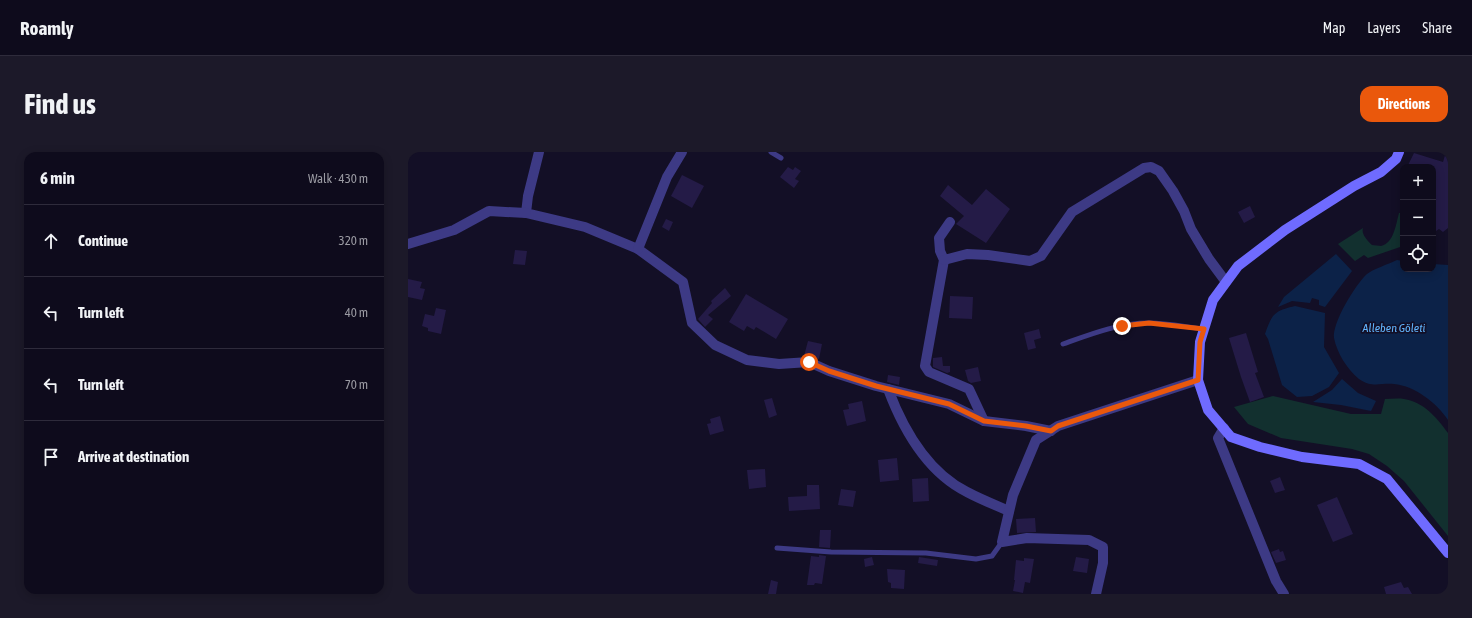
<!DOCTYPE html>
<html lang="en">
<head>
<meta charset="utf-8">
<style>
	body { margin:0; font-family:"Asap Condensed",sans-serif; background:#1c1929; color:#f1f3f6 }
	.controls { position:absolute; right:12px; top:12px; display:grid; overflow:hidden; border-radius:8px; box-shadow:0 2px 10px #0003 }
	.controls button { width:36px; height:36px; display:grid; place-items:center; padding:0; border:0; border-bottom:1px solid #2e2b3b; background:#0e0b1c; color:#f1f3f6; font:20px sans-serif }
	.stop { position:absolute; width:12px; height:12px; margin:-9px; border:3px solid #ea580c; border-radius:50%; background:#fff }
	.stop.end { background:#ea580c; border-color:#fff; box-shadow:0 1px 4px #0008 }
	.list { margin:0; padding:0; list-style:none }
	h2 { display:flex; justify-content:space-between; align-items:center; height:52px; margin:0; padding:0 16px; font-size:17px }
	h2 small { font-size:13px; font-weight:400; color:#9b9ba3 }
	.list li { display:grid; grid-template-columns:26px 1fr auto; gap:12px; align-items:center; box-sizing:border-box; height:72px; padding:0 16px; border-top:1px solid #2e2b3b }
	.list b { display:block; font-size:15px; white-space:nowrap }
	.list em { font-size:13px; font-style:normal; color:#9b9ba3 }
	.icon { flex:none; width:22px; height:22px; fill:none; stroke:currentColor; stroke-width:2; stroke-linecap:round; stroke-linejoin:round }
	.map { position:relative; flex:none; width:1040px; height:442px; overflow:hidden; border-radius:12px }
	header { display:flex; align-items:center; gap:24px; box-sizing:border-box; height:56px; padding:0 20px; background:#0e0b1c; border-bottom:1px solid #2e2b3b }
	header strong { font-size:19px }
	nav { display:flex; gap:22px; margin-inline-start:auto; font-size:14px }
	.intro { display:flex; align-items:center; justify-content:space-between; box-sizing:border-box; height:96px; padding:0 24px }
	h1 { margin:0; font-size:28px }
	.button { padding:10px 18px; border-radius:12px; background:#ea580c; color:#fff; font-size:14px; font-weight:700 }
	main { display:flex; gap:24px; padding:0 24px }
	aside { flex:1; background:#0e0b1c; border-radius:12px; box-shadow:0 2px 10px #0003 }
	.map>svg:first-child { display:block }
</style>
</head>
<body>
<header>
<strong>Roamly</strong>
<nav><a>Map</a><a>Layers</a><a>Share</a></nav>
</header>
<div class="intro"><h1>Find us</h1><a class="button">Directions</a></div>
<main>
<aside>
<h2>6 min<small>Walk · 430 m</small></h2>
<ul class="list">
<li><svg class="icon" aria-label="ahead" viewBox="0 0 24 24"><path d="M12 20V5M6 11l6-6 6 6"/></svg><div><b>Continue</b></div><em>320 m</em></li>
<li><svg class="icon" aria-label="left" viewBox="0 0 24 24"><path d="M17 20v-9H6M10 6l-5 5 5 5"/></svg><div><b>Turn left</b></div><em>40 m</em></li>
<li><svg class="icon" aria-label="left" viewBox="0 0 24 24"><path d="M17 20v-9H6M10 6l-5 5 5 5"/></svg><div><b>Turn left</b></div><em>70 m</em></li>
<li><svg class="icon" aria-label="arrive" viewBox="0 0 24 24"><path d="M6 21V4h12l-3 4 3 4H6"/></svg><div><b>Arrive at destination</b></div></li>
</ul>
</aside>
<div class="map">
<svg width="1040" height="442" viewBox="0 0 1040 442">
	<rect width="100%" height="100%" fill="#130f26"/>
	<g fill="#12302f">
		<path d="M991 61H995V94L960 106 956 103 947 109 930 92 955 76C953 82 959 88 964 93 966 93 971 94 973 94 986 91 988 72 991 61Z"/>
		<path d="M865 244 943 262H973L977 247C983 247 990 246 996 247 1016 250 1029 266 1040 281V384L996 329 979 314 961 302 944 297 873 286 840 272 826 255Z"/>
	</g>
	<g fill="#0c2248">
		<polygon points="928,102 944,119 917,155 911,153 911,148 904,146 902,151 884,149 870,155 876,145"/>
		<path d="M989 108 995 109V117H1025V112L1040 113V268C1029 251 1007 234 986 232 971 231 964 236 951 227 939 217 929 201 926 186 924 171 947 133 959 122 965 117 981 112 989 108Z"/>
		<path d="M887 154 917 161 916 195 931 221 921 235 904 244 889 245 874 233 860 187 857 182C864 162 866 159 887 154Z"/>
		<polygon points="934,227 950,241 968,249 963,259 933,253 905,250 924,238"/>
	</g>
	<g fill="#241b47">
		<polygon points="1038,0 1040,0 1040,76 1035,80 1031,77 1025,81 1025,31 1028,27 1025,25 1025,15 999,15 1006,1 1035,10"/>
		<polygon points="380,15 385,18 387,15 393,19 387,27 391,29 386,36 372,25"/>
		<polygon points="274,23 296,34 284,56 263,44"/>
		<polygon points="540,33 564,53 578,37 602,57 578,91 548,72 556,64 532,44"/>
		<polygon points="842,54 847,65 836,71 830,60"/>
		<polygon points="258,67 265,70 261,79 254,75"/>
		<polygon points="107,98 119,99 117,113 105,112"/>
		<polygon points="0,127 14,130 12,136 17,137 14,148 0,145"/>
		<polygon points="317,136 323,144 300,163 305,167 297,175 290,167 304,151 303,149"/>
		<polygon points="338,142 380,167 368,187 348,175 346,178 339,174 336,179 321,170"/>
		<polygon points="542,144 565,145 564,167 541,166"/>
		<polygon points="28,156 38,158 33,182 20,179 20,176 14,174 17,162 26,164"/>
		<polygon points="631,177 633,186 626,188 628,196 620,198 616,181"/>
		<polygon points="838,181 850,220 847,221 856,245 842,250 833,225 821,186"/>
		<polygon points="400,189 414,192 411,207 403,204 396,204"/>
		<polygon points="534,205 535,214 542,214 542,220 539,221 525,215 525,206"/>
		<polygon points="570,215 573,229 563,231 560,229 557,218"/>
		<polygon points="480,223 492,225 491,233 479,230"/>
		<polygon points="364,246 369,263 361,266 356,248"/>
		<polygon points="454,249 458,269 439,274 435,258 441,257 440,252"/>
		<polygon points="312,264 316,279 302,283 299,272 303,271 302,267"/>
		<polygon points="489,306 491,328 472,330 470,308"/>
		<polygon points="357,317 358,335 341,337 339,318"/>
		<polygon points="872,325 877,338 867,341 862,329"/>
		<polygon points="520,326 521,349 505,350 504,327"/>
		<polygon points="399,333 411,333 412,357 381,359 380,345 399,344"/>
		<polygon points="433,337 448,339 445,355 430,353"/>
		<polygon points="929,345 945,382 925,390 909,353"/>
		<polygon points="627,366 628,380 609,381 608,367"/>
		<polygon points="412,378 423,378 422,396 411,395"/>
		<polygon points="871,397 872,400 875,399 878,408 868,411 863,400"/>
		<polygon points="411,403 418,404 414,432 407,431 406,433 399,433 403,404 411,405"/>
		<polygon points="464,405 466,413 457,415 456,407"/>
		<polygon points="511,405 530,408 529,414 510,411"/>
		<polygon points="668,405 681,407 679,421 665,419"/>
		<polygon points="616,406 626,407 622,431 617,430 615,441 605,439 607,428 606,428 608,408 616,409"/>
		<polygon points="479,417 497,418 496,437 483,436 483,431 480,430"/>
		<polygon points="363,428 370,430 368,442 360,442"/>
		<polygon points="993,430 996,436 1000,435 1004,442 978,442 976,435"/>
	</g>
	<g fill="none" stroke-linecap="round" stroke-linejoin="round">
		<g stroke="#3d3a85" stroke-width="5">
			<polyline points="363,0 373,6"/>
			<path d="M655 192C683 182 711 171 741 171 759 171 778 175 796 177"/>
			<polyline points="369,396 423,400 518,401 568,407 584,404 594,390"/>
		</g>
		<g stroke="#3d3a85" stroke-width="10">
			<polyline points="131,0 120,44 118,61 177,75 230,97 275,130 284,171 307,193 339,208 371,212 401,210 421,219 468,234 541,252 576,269 618,274 643,279"/>
			<polyline points="542,70 531,86 532,99 536,108 517,214 521,220 561,237 576,269"/>
			<polyline points="0,92 46,78 81,59 118,61"/>
			<polyline points="230,97 259,25 274,0"/>
			<polyline points="536,108 559,102 580,103 622,109 633,104 664,60 736,16 743,15 751,19 765,39 776,59 783,77 801,107 818,130"/>
			<path d="M480 237C495 277 519 320 559 340 572 347 587 353 601 359"/>
			<polyline points="816,276 810,286 868,429 876,442"/>
			<polyline points="688,442 695,411 695,395 681,388 619,386 594,390 605,343 628,288 650,274 790,228"/>
		</g>
		<polyline stroke="#6f6bff" stroke-width="10" points="991,0 988,7 973,20 946,34 877,78 830,114 805,148 792,190 790,228 800,258 823,285 852,295 894,305 951,312 979,327 1040,401"/>
	</g>
	<g fill="none" stroke-linecap="round" stroke-linejoin="round">
		<polyline stroke="#ea580c" stroke-width="5" points="401,210 421,219 468,234 541,252 576,269 618,274 643,279 650,274 790,228 792,190 796,177 741,171 714,174"/>
	</g>
	<g text-anchor="middle" dominant-baseline="central" stroke-width="3.5" stroke-linejoin="round" paint-order="stroke">
		<g font-size="12" font-style="italic" fill="#62b6ff" stroke="#130f26">
			<text x="986" y="176">Alleben Göleti</text>
		</g>
	</g>
</svg>
<div class="controls">
<button>+</button>
<button>−</button>
<button><svg class="icon" aria-label="locate" viewBox="0 0 24 24"><circle cx="12" cy="12" r="6"/><path d="M12 2v4M12 18v4M2 12h4M18 12h4"/></svg></button>
</div>
<div class="stop" style="left:401px;top:210px"></div>
<div class="stop end" style="left:714px;top:174px"></div>
</div>
</main>
</body>
</html>
